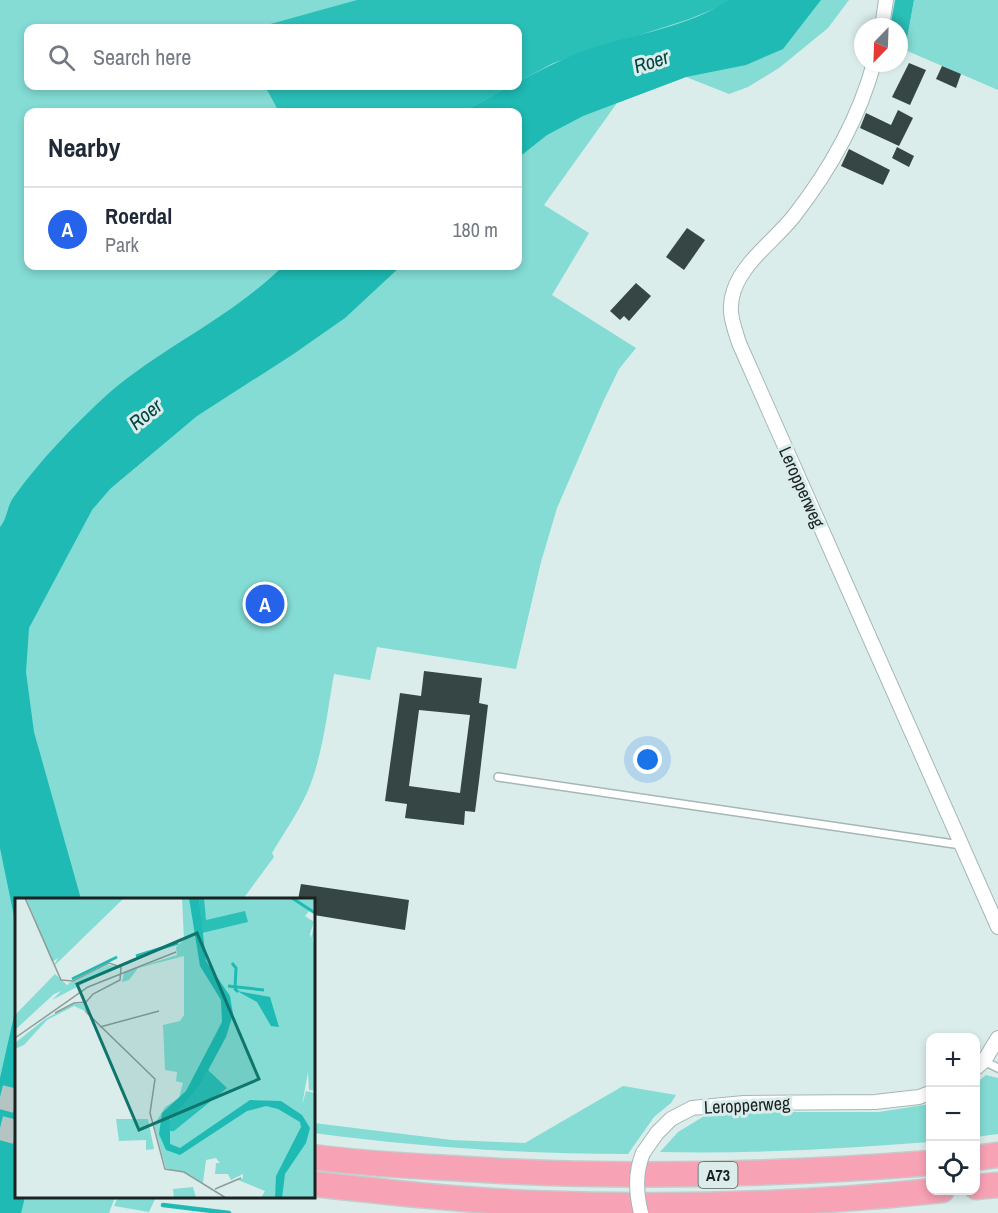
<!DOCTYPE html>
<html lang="en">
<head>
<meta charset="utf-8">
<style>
	body { margin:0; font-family:"Archivo Narrow",sans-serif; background:#f2f2f3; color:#1f2937 }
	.controls { position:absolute; right:18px; bottom:18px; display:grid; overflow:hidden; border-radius:12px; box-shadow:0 3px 9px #0003 }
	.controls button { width:54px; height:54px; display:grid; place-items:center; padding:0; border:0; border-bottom:2px solid #e0e1e3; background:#fff; color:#1f2937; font:30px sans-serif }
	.compass { position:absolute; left:854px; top:18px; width:54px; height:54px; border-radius:50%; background:#fff; box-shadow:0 3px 9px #0003; rotate:203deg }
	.you { position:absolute; left:648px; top:760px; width:21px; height:21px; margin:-15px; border:4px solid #fff; border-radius:50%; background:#1a73e8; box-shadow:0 0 0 9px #1a73e833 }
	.badge { display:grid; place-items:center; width:39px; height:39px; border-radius:50%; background:#2563eb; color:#fff; font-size:20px; font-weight:700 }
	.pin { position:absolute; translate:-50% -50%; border:3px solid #fff; box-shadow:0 2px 6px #0006 }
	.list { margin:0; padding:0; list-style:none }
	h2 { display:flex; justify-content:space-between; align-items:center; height:78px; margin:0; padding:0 24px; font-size:26px }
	h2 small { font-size:20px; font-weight:400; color:#747a83 }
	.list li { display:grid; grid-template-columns:39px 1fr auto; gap:18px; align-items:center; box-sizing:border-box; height:84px; padding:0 24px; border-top:2px solid #e0e1e3 }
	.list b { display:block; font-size:22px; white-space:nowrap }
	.list p { margin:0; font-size:20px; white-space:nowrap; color:#747a83 }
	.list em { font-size:20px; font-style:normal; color:#747a83 }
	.icon { flex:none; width:33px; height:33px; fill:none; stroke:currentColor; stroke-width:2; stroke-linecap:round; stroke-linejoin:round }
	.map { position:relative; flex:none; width:998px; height:1213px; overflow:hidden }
	.search { position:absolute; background:#fff; box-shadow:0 3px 9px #0003; left:24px; top:24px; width:498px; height:66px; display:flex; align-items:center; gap:15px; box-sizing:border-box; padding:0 21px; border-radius:12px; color:#747a83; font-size:22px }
	.panel { position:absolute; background:#fff; box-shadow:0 3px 9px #0003; left:24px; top:108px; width:498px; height:162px; border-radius:12px }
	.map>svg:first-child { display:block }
</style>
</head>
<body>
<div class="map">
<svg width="998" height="1213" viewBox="0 0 998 1213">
	<rect width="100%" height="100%" fill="#daedeb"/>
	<g fill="#84dcd5" fill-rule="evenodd">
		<path d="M0 0H849L828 28 779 68 748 87 729 94 686 77 617 103 544 205 589 233 552 295 636 348 619 369 603 402 557 508 541 562 516 669 377 647 370 680 334 674C327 713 323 756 307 793 297 814 284 833 272 853L274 857 243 899 16 900V1196L115 1197 109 1213H0ZM28 28H518V86H28ZM28 112H518V266H28Z"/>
		<polygon points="914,0 998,0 998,90 905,50"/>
		<polygon points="986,1075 998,1078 998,1134 976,1137 976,1083"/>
		<path d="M623 1086 676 1095 671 1103 654 1117 628 1154C523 1154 418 1147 314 1133V1123L452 1140 525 1143Z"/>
		<path d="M930 1104V1142C840 1149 751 1154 660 1152L678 1132 706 1115 743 1112H879Z"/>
		<polygon points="118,1197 118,1196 156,1197 149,1212 114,1206"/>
	</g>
	<g fill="#2ac0b8">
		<polygon points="357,0 728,0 721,6 689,19 553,63 518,82 518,28 256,28"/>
		<polygon points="895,0 914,0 905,50 899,48 899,27 890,27"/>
		<polygon points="265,86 510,86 463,112 279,112"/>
	</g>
	<g fill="#1ebab3">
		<path d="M728 0H821L783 49 746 65 686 77 583 116 547 135 518 158V112H463L510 86H518V82C541 70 564 58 589 49 631 35 693 26 728 0Z"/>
		<path d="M283 266H401L345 318 292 355 197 416 110 489 92 510 29 628 26 672 34 732 81 899 16 900V926L0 848V527C7 519 7 507 13 498 41 459 74 425 109 393 164 346 232 317 283 266Z"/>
		<polygon points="16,1007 16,1196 25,1197 21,1213 0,1213 0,1078"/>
	</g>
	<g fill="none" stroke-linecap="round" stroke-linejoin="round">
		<polyline stroke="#1ebab3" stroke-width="4.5" points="163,1205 229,1213"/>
	</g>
	<g fill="#364645" fill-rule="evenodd">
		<polygon points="909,63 926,70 910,105 892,97"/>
		<polygon points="942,66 961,74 956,88 936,79"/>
		<polygon points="898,110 913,118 899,146 860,128 866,113 891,125"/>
		<polygon points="897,147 914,156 909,167 892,158"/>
		<polygon points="849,149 890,170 883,185 841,166"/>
		<polygon points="687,228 705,240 684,270 666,257"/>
		<polygon points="636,283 651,296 629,321 624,316 620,320 610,311"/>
		<path d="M424 671 482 678 479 703 488 705 479 781 475 812 465 811 464 825 405 818 407 804 385 801 400 693 421 696ZM419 710 470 715 460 793 409 786Z"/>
		<polygon points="301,884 409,900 405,930 314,915 314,900 298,900"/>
	</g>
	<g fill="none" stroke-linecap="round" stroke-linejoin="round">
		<g stroke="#b4c4c3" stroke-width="24" stroke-dasharray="24 12" stroke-linecap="butt">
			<polyline points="0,1097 16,1101"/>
			<polyline points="0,1128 16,1132"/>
		</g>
		<g stroke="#a4b7b5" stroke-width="10">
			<g id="lane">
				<polyline points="498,777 961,845"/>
				<polyline points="984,1061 998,1068"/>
			</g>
		</g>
		<g stroke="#a4b7b5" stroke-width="16">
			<g id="street">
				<polyline points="882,27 886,0"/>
				<path d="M874 63C859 118 829 171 794 216 775 240 744 261 734 290 727 310 733 324 739 343L998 927"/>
				<polyline points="976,1068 984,1061 998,1038"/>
				<polyline points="643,1153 657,1133 671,1119 692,1108 744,1103 875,1102 919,1097 930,1093"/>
			</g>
		</g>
		<g stroke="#c8caca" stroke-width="27">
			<g id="highway">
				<path d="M314 1157C364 1164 416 1166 467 1169 622 1179 776 1175 930 1163"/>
				<polyline points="976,1158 998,1155"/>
				<path d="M314 1184C386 1192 458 1200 530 1203 667 1208 806 1205 942 1190"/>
				<polyline points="976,1187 998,1185"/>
			</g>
		</g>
		<use href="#lane" stroke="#fff" stroke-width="7"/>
		<use href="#street" stroke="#fff" stroke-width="14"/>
		<use href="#highway" stroke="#f7a2b5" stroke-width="24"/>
		<g stroke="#a4b7b5" stroke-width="16" stroke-linecap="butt">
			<path id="street-bridge" d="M641 1213C636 1193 635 1172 643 1153"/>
		</g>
		<use href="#street-bridge" stroke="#fff" stroke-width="14"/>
	</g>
	<g text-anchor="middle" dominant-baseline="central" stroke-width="6" stroke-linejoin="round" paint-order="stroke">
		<rect fill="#daedeb" stroke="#545f5e" stroke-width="1.5" x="698.5" y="1162" width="39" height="26" rx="4.5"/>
		<g font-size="16" font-weight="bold" fill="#1b2221">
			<text x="718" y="1175">A73</text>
		</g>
		<g font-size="18" fill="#1b2221" stroke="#daedeb">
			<text transform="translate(802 487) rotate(66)">Leropperweg</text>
			<text transform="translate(747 1105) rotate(-3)">Leropperweg</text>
		</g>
		<g font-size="20" font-style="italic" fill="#034542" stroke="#daedeb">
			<text transform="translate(651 61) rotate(-18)">Roer</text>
			<text transform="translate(145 414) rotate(-39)">Roer</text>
		</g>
	</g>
	<g transform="translate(15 898)">
		<rect width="300" height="300" fill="#daedeb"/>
		<path d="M11 0H109L38 69 43 60 37 64ZM167 0H300V16L294 13 290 18 299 24 295 36 296 40 300 24V43L297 41 300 45V193L294 192 293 174 287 207 291 193 300 195V300H246L250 293 223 282 228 280V276L216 282 213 276H200L201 265H205L201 260 191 262 188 285 172 275 151 270 139 227 150 209 164 200 168 185 161 183 162 174 150 172 148 127 165 123 169 117V58L123 70 114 82 107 84 109 74 162 57 161 49 169 42ZM93 67 102 68 37 102 46 93 39 96 0 132V117L40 76 52 87 48 92 54 85ZM70 105V113L59 108 32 122 9 147 0 151V145L30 121 58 106ZM101 221H133L139 251 131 252V242L104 243ZM178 289 181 300H159L158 291Z" fill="#84dcd5"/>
		<path d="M184 0H189L191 22 230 13 233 24 187 35ZM193 172 212 190 159 233H152L157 217 184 189Z" fill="#2ac0b8"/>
		<path d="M174 0H184L191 63 215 98 218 116 211 139 184 189 155 221V246L165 250 235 202 266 203 287 217 295 230 291 245 270 276 267 300H260L261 278 286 229 285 224 263 211 251 208 232 213 165 257 151 252 144 236 147 215 171 193 207 124 206 102 185 68ZM222 93 255 99 264 129 256 128 242 104Z" fill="#1ebab3"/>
		<path fill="none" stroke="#1ebab3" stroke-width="3" d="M277 0 300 15M121 58 163 45M217 65 221 70 220 91 223 94M57 81 102 59M213 88 249 92"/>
		<path fill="none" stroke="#8e9c9a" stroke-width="1.5" d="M10 0 46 82 58 83 94 65 106 69 105 82 78 96 71 104V114L140 181 135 215 150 271 169 274 211 300M40 115 59 105 71 104M85 129 144 113M0 140 73 89 161 54M200 291 226 280"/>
		<path fill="#0f766e" fill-opacity="0.15" stroke="#0f766e" stroke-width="3" d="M182 35 244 181 124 232 62 86Z"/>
		<rect width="300" height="300" fill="none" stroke="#1b2221" stroke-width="3"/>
	</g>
</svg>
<div class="controls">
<button>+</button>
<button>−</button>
<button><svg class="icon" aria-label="locate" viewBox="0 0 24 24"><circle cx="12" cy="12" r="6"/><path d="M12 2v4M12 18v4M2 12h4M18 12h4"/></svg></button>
</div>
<svg class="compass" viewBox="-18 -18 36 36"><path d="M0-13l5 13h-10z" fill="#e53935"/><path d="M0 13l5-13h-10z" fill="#747a83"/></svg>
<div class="you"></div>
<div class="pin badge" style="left:265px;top:604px">A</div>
<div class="search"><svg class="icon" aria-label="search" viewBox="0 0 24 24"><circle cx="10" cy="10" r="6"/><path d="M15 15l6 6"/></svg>Search here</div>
<section class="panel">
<h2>Nearby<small></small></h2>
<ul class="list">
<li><span class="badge">A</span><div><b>Roerdal</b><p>Park</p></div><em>180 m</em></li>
</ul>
</section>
</div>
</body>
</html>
